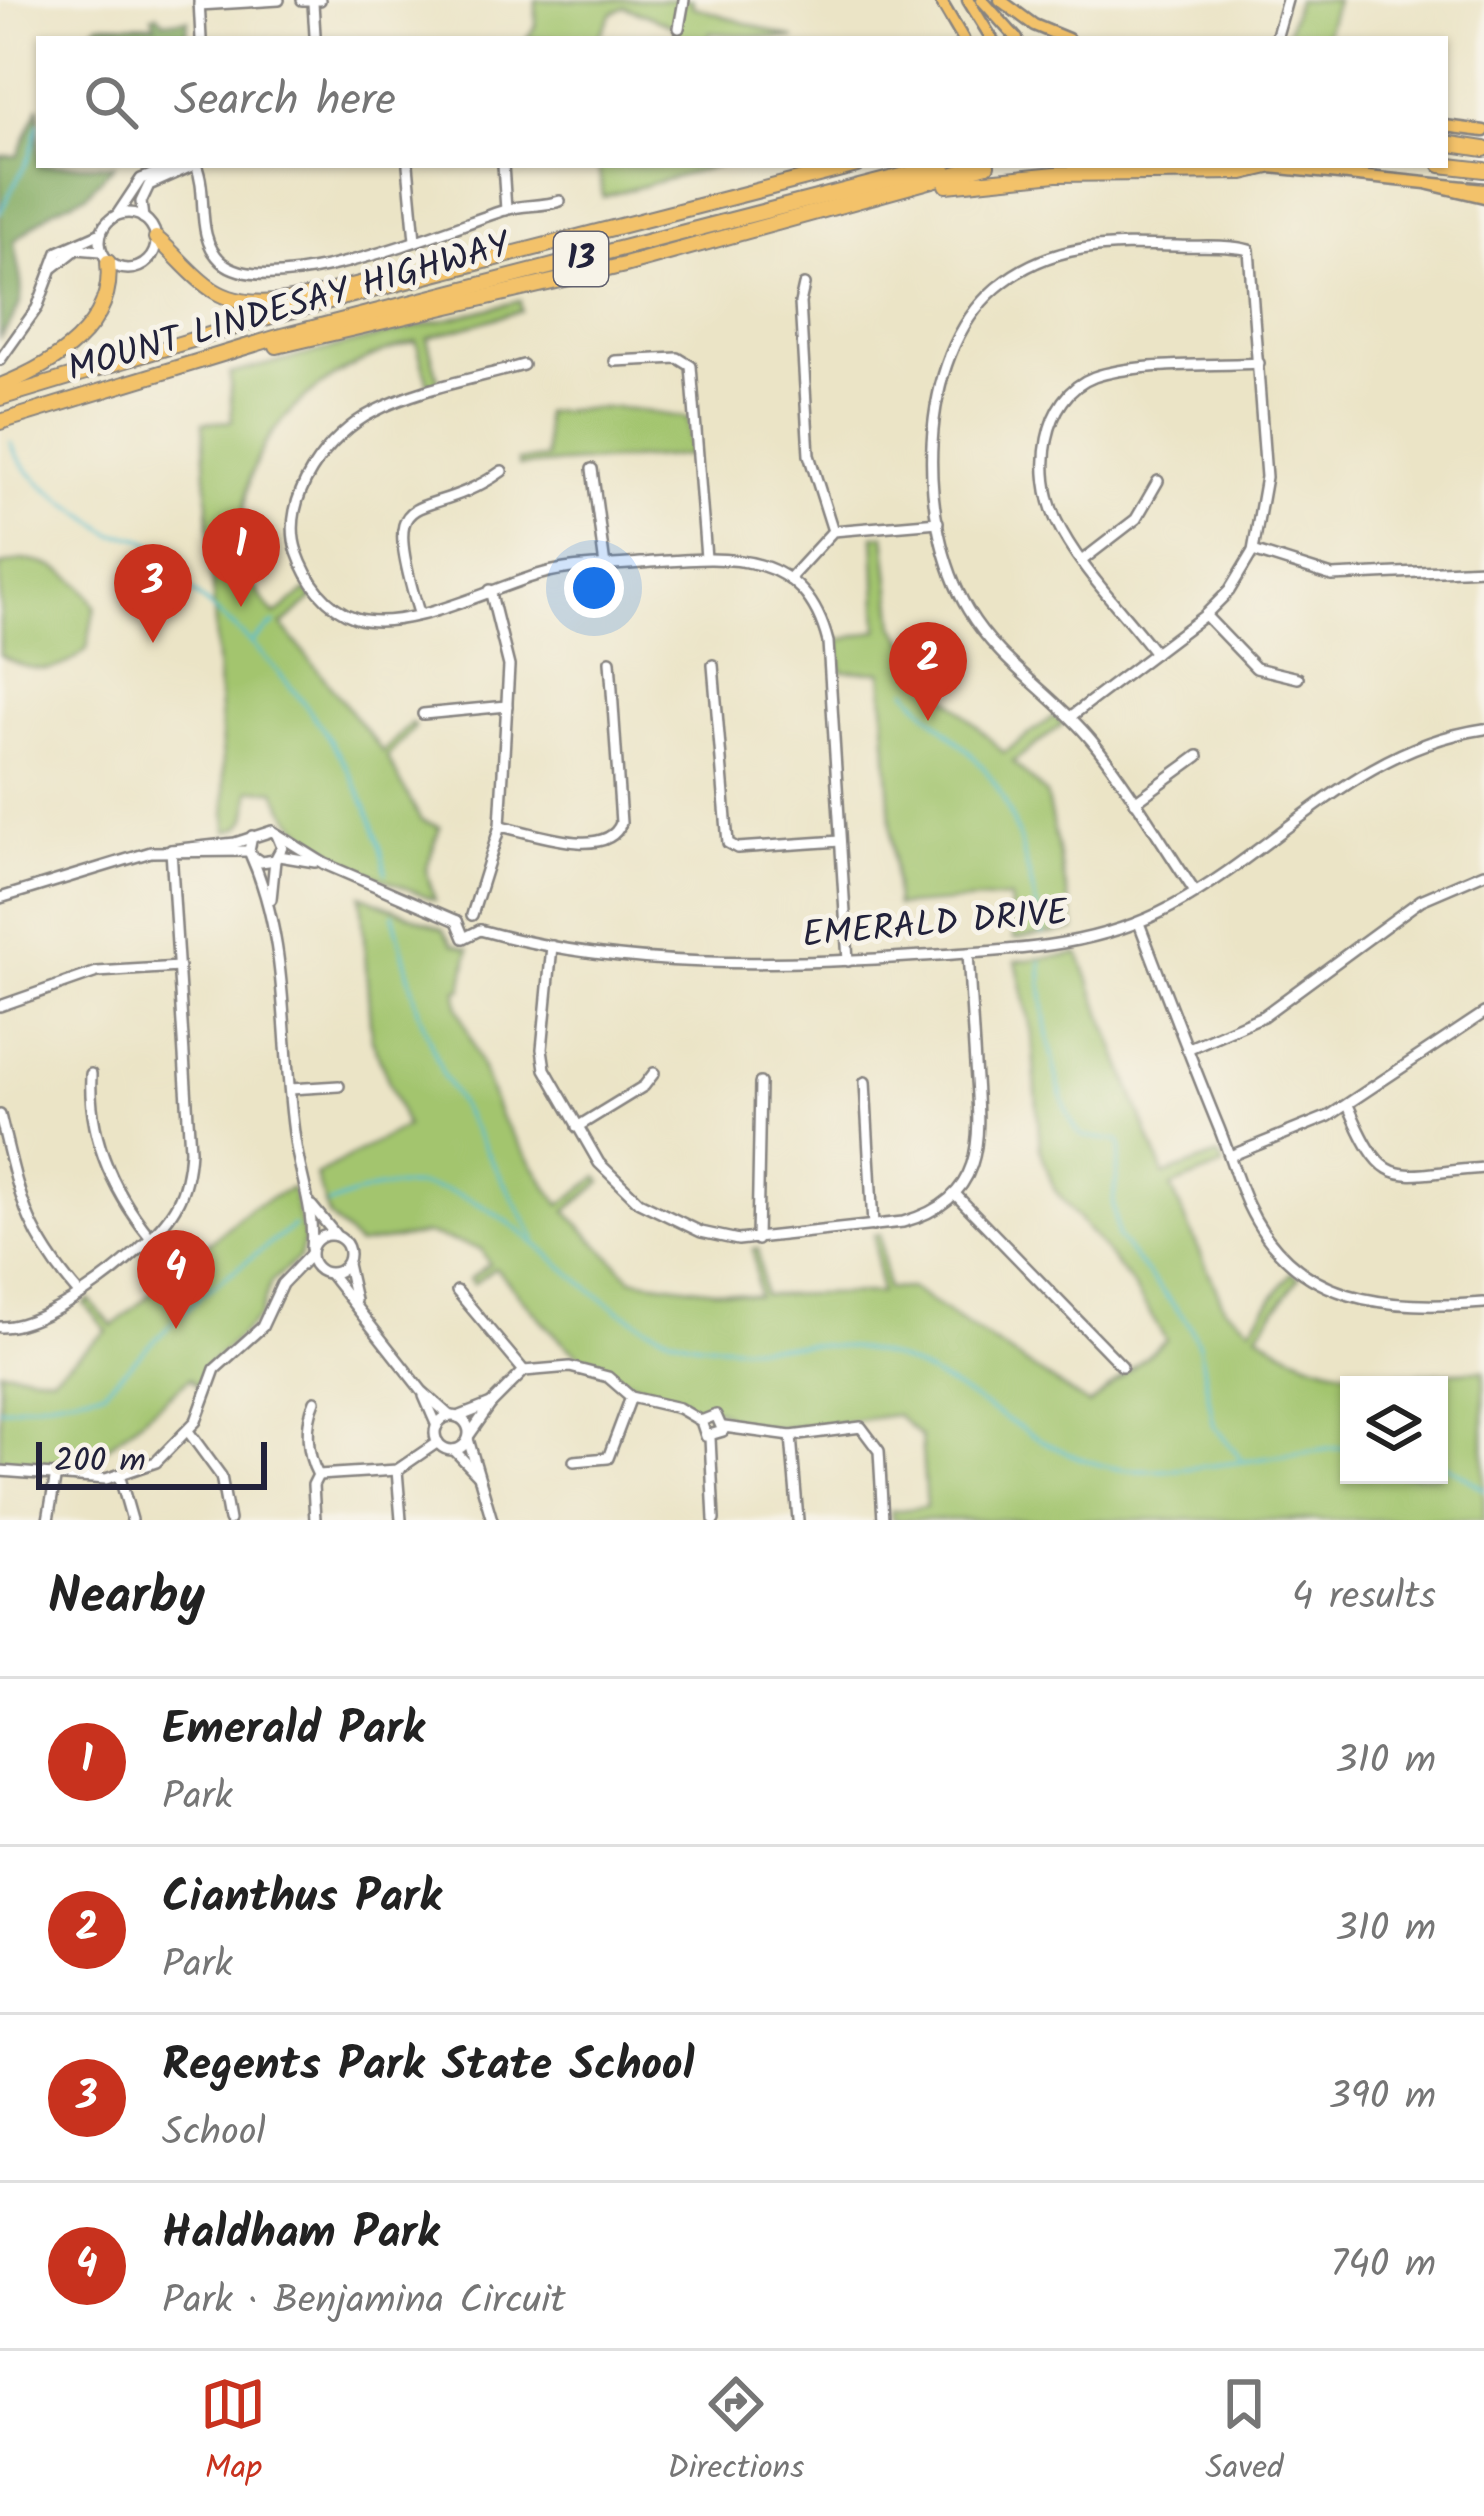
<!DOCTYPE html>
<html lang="en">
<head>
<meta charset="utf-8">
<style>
	body { margin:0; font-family:Kalam,sans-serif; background:#f6f6f6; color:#222 }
	.controls { position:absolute; right:36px; bottom:36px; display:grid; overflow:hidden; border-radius:0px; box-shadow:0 3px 9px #0004 }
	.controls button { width:108px; height:108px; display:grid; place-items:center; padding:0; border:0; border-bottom:3px solid #e0e0e0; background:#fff; color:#222; font:60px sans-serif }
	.scale { position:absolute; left:36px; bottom:30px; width:231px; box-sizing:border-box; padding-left:12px; border:6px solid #22223b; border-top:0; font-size:33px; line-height:42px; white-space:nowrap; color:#22223b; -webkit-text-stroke:9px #f7f3e8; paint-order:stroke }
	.you { position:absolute; left:594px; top:588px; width:42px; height:42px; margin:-30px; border:9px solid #fff; border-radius:50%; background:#1a73e8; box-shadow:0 0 0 18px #1a73e833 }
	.badge { display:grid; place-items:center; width:78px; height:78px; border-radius:50%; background:#c8321e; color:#fff; font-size:39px; font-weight:700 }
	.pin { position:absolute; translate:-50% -99px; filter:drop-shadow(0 3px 6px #0008) }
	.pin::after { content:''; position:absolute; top:63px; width:42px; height:36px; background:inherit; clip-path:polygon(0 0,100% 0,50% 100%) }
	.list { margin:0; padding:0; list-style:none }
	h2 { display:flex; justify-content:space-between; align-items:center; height:156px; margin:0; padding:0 48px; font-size:51px }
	h2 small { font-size:39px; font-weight:400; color:#767676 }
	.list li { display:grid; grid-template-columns:78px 1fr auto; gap:36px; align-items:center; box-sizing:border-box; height:168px; padding:0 48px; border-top:3px solid #e0e0e0 }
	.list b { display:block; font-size:45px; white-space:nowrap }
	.list p { margin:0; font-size:39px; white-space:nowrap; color:#767676 }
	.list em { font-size:39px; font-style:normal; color:#767676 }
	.icon { flex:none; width:66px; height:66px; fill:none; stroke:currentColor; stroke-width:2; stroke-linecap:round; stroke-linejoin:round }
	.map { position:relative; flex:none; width:1484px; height:1520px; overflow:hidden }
	.search { position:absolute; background:#fff; box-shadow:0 3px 9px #0004; left:36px; right:36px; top:36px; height:132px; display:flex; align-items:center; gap:30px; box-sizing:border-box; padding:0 42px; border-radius:0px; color:#767676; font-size:45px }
	.sheet { height:828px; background:#fff }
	nav { display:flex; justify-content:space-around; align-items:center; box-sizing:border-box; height:168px; border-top:3px solid #e0e0e0; background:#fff; font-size:33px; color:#767676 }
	nav a { display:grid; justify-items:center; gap:6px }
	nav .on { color:#c8321e }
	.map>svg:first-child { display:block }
</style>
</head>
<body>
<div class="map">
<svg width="1484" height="1520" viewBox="0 0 1484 1520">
	<rect width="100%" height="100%" fill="#f7f3e8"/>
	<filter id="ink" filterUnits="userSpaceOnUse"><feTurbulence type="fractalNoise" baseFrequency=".00833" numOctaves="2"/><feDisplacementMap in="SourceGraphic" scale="24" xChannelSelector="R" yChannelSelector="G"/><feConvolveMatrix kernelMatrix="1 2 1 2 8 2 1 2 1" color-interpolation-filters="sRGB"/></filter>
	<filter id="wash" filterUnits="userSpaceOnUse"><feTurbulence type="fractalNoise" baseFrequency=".004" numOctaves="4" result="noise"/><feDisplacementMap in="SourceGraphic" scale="48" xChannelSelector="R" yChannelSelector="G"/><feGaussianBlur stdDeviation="2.7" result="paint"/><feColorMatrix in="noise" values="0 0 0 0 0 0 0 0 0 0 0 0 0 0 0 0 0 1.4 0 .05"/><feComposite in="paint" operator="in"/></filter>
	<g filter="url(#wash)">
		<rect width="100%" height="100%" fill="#ebe4c6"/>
		<g fill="#a3c56e" stroke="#627454" stroke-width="3" fill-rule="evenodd">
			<polygon points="536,0 693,0 692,6 795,39 710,33 709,39 681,39 671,25 625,7 612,13 598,39 526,39 536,25"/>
			<polygon points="1297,0 1336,0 1324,39 1285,39"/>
			<polygon points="598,165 719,165 603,197"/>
			<path d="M520 301 521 311 427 338 439 382 428 384 416 341C327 367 238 429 244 532 246 574 248 583 275 615L307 590 313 598 282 625 383 752 411 723 415 727 387 757 421 820 440 827 426 870 435 900C378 875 300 854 275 790H250C249 809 251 829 227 831L203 423 232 421 230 374Z"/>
			<polygon points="616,407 688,418 690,455 519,466 518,461 546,458 544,412"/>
			<polygon points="885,535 895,626 938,688 1004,753 1054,716 1063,724 1013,762 1046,794 1075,930 1014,939 1010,898 896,906 882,672 841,671 838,641 878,630 874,536"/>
			<path d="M22 560C55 562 79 576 95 606L87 649C58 676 34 674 0 655V566Z"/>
			<path d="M361 895 443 929 453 944 469 949 462 989H457L458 1006 500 1116 560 1205 598 1177 602 1182 566 1211 632 1279 758 1296 753 1249 758 1248 764 1295 880 1293 874 1235 880 1234 887 1289 910 1288 1089 1405 1166 1340 1129 1280 1054 1189 1040 1148 1032 1033 1016 961 1079 954 1164 1175 1218 1155 1223 1166 1171 1187 1225 1308 1251 1327 1292 1272 1299 1278 1258 1333C1327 1385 1403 1376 1484 1370V1520H892L891 1511 926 1507 921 1437 897 1415C842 1420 763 1445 717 1409L698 1412C661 1388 617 1383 580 1356 549 1333 522 1296 495 1268L473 1284 469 1279 489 1264 481 1249 427 1234 358 1245 329 1217 316 1175 406 1126 371 1037ZM1349 1385H1439V1475H1349Z"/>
			<polygon points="292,1188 304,1239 300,1257 271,1282 259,1317 205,1368 198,1386 190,1378 96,1457 94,1468 0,1461 0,1370 52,1376 107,1331 84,1304 89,1300 113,1326 164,1282 142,1256 159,1242 181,1267 250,1208"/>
		</g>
		<g fill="#82aa61" stroke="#52664e" stroke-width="3">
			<polygon points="157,14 164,22 188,19 187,35 81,39 99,24 155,25 152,16"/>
			<path d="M39 106V165H114L86 195 53 210 14 241C20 288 33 295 0 337V156H18Z"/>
		</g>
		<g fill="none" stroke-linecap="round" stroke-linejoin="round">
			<g stroke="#55bfd2" stroke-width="3">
				<polyline points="0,212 30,156 39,123"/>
				<path d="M11 443C27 486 78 507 113 535 159 533 161 559 190 589 207 606 228 620 246 638 309 701 371 785 386 873"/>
				<polyline points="253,641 275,623"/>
				<path d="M907 690C930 721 964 742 987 772 1021 818 1029 880 1043 934"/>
				<polyline points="393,914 419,1013 443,1075 536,1239"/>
				<path d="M1041 961C1040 998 1056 1112 1082 1136L1118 1141 1121 1146 1113 1203 1118 1238 1189 1324 1199 1345 1214 1426 1241 1458"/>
				<path d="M328 1205C488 1132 540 1283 661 1333 724 1359 795 1337 860 1349 954 1366 1021 1449 1114 1468 1168 1479 1288 1452 1349 1447"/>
				<polyline points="0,1409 103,1391 200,1296 294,1226"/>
				<polyline points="1439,1460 1484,1489"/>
			</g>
		</g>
	</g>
	<g filter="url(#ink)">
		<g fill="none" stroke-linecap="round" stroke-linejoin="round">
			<g stroke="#868380" stroke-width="14">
				<g id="minor">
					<polyline points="199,0 201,39"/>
					<polyline points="302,0 320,0"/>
					<polyline points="313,3 315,35"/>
					<polyline points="199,5 279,0"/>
					<polyline points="679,28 684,0"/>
					<polyline points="1276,39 1287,0"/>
					<path d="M196 165C209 196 194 235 221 261 269 305 448 228 505 210 523 204 542 207 560 201"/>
					<polyline points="408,165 415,240"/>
					<polyline points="503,165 506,210"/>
					<circle cx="128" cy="241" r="28"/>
					<polyline points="117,215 141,179 178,165"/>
					<polyline points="143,218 141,202 149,185 194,165"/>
					<polyline points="54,267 77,249 101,251"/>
					<polyline points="804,285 800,303 809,455 833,531"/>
					<polyline points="0,360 37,308 58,252 101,233"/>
					<polyline points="615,361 678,358 691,366 706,558"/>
					<path d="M523 365C475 379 419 388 375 411 328 434 279 499 297 552 307 581 326 608 356 618 406 633 491 588 541 574 573 565 608 566 641 563 720 557 803 544 828 642L848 961"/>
					<polyline points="592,469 605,566"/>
					<polyline points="1253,551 1332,576 1484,569"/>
					<polyline points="1084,559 1136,519 1158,481"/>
					<polyline points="789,579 833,531 938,522"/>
					<path d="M419 613C377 472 420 529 502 471"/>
					<polyline points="1205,615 1256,668 1298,678"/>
					<path d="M1155 653C1124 612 1078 567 1056 520 1035 474 1041 397 1094 377 1137 362 1212 366 1259 363"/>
					<polyline points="713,665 728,843 737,848 840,841"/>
					<polyline points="423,714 507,706"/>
					<path d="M1070 717 1205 615 1229 591 1253 551 1266 477 1249 250C1227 244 1200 247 1177 246 1110 244 1050 242 996 288 915 357 916 523 968 610 1000 664 1054 694 1092 741 1130 788 1161 842 1195 892"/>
					<polyline points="1135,802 1198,756"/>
					<path d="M500 826C532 832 607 861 621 823L610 661"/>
					<path d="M252 836 249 851C291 944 280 1040 295 1140 300 1176 315 1211 311 1248"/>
					<polyline points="171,850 235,843 272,831 325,864 457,921"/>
					<polyline points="252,856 261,862 275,860 282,847 277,835"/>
					<polyline points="279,856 315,862"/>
					<polyline points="0,898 151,852 249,851"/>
					<polyline points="271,899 275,860"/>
					<polyline points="472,915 500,826 509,666 490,590"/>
					<polyline points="457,921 464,938 480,930"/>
					<path d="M1139 923C1165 991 1191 1060 1219 1128 1229 1153 1237 1181 1248 1205 1295 1306 1388 1310 1484 1303"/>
					<path d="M480 930C622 970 777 966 923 956 1009 950 1093 949 1171 907 1280 848 1355 748 1484 729"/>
					<path d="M552 946 542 1049 545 1069 599 1163 639 1202 701 1232 738 1240 903 1222C988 1198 980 1137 975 1065 973 1028 970 990 968 953"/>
					<polyline points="0,1006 97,972 179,967"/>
					<polyline points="1187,1049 1263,1016 1421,900 1484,873"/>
					<path d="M91 1074C88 1135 112 1190 150 1237"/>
					<polyline points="865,1082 873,1226"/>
					<polyline points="290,1089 339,1086"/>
					<path d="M1348 1105C1386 1195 1394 1174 1484 1168"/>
					<path d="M0 1115C20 1196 24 1231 80 1295"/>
					<polyline points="577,1127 644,1086 654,1073"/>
					<polyline points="1230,1156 1329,1116 1484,1013"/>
					<polyline points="955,1194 1122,1366"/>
					<polyline points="312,1206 335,1234"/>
					<circle cx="330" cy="1254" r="19"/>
					<polyline points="757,1240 760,1083"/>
					<polyline points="347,1264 355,1300"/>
					<polyline points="330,1274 422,1391 450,1416"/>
					<polyline points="457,1291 524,1371"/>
					<path d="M0 1327C50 1328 154 1248 177 1204 186 1187 189 1169 190 1150L171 850"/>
					<polyline points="424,1396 437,1426"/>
					<path d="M315 1401C305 1424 306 1453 318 1475"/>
					<circle cx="452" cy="1433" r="17"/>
					<polyline points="458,1417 491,1404 524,1371 570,1367 608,1377 631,1397 679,1408 701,1421 706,1436 723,1431 716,1415 701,1421"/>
					<polyline points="724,1427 791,1436 861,1427 879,1451 883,1520"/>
					<polyline points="188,1431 221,1476 229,1520"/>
					<polyline points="470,1434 491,1404"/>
					<polyline points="791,1436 798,1520"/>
					<polyline points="710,1438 714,1520"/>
					<polyline points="468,1439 492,1520"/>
					<polyline points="454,1450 478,1475"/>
					<polyline points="574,1461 608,1458 631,1397"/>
					<polyline points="397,1470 401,1520"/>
					<polyline points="0,1471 106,1479 156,1462 196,1421 215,1369 262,1327 282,1284 310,1255"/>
					<polyline points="318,1475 397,1470 438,1442"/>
					<polyline points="120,1478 132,1520"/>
					<polyline points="48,1520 56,1474"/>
					<polyline points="315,1520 313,1485 318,1475"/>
				</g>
			</g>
			<g stroke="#868380" stroke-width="15">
				<g id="major">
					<polyline points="940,0 963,39"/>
					<polyline points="968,0 992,39"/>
					<polyline points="982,0 1017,39"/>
					<polyline points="1000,0 1034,25 1068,39"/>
					<polyline points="1445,126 1484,131"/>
					<polyline points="1261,166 1484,189"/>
					<polyline points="1429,184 1484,197"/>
				</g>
			</g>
			<g stroke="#868380" stroke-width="18">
				<g id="highway">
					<polyline points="1445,143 1484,149"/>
					<polyline points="1441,165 1484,170"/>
					<polyline points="947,185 1056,174 1243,172 1269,166"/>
					<path d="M156 238C176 254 191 276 213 290 258 319 324 291 372 281"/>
					<polyline points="277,346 625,265 987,165"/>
					<path d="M0 386C53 365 116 327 108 262"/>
					<polyline points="0,398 275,315 857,165"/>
					<polyline points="0,422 278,337 944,165"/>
				</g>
			</g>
			<use href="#minor" stroke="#fff" stroke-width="9"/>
			<use href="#major" stroke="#f3c26a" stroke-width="10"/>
			<use href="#highway" stroke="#f3c26a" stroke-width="14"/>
		</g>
	</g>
	<g text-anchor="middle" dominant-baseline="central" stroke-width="10" stroke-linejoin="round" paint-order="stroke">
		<rect fill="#f7f3e8" stroke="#62616f" stroke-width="3" x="554" y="232" width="54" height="54" rx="9"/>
		<g font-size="33" font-weight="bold" fill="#22223b">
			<text x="581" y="259">13</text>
		</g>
		<g font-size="36" fill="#22223b" stroke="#f7f3e8">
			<text transform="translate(289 308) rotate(-16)">MOUNT LINDESAY HIGHWAY</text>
			<text transform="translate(935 925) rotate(-5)">EMERALD DRIVE</text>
		</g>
	</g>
</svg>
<div class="controls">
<button><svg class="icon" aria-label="layers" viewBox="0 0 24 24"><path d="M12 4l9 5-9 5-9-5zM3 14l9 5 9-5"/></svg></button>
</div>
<div class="scale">200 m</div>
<div class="you"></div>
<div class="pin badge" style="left:241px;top:607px">1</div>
<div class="pin badge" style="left:928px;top:721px">2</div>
<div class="pin badge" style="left:153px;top:643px">3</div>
<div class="pin badge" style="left:176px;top:1329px">4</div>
<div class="search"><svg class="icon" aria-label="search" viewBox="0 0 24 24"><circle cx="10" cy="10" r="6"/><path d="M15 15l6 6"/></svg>Search here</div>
</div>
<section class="sheet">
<h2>Nearby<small>4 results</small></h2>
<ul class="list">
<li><span class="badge">1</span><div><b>Emerald Park</b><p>Park</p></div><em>310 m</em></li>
<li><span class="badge">2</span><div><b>Cianthus Park</b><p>Park</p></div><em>310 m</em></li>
<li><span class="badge">3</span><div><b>Regents Park State School</b><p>School</p></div><em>390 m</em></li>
<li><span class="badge">4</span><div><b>Haldham Park</b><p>Park · Benjamina Circuit</p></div><em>740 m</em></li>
</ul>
</section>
<nav>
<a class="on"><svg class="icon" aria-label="map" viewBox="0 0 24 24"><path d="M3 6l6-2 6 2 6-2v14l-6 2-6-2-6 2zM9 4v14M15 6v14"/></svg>Map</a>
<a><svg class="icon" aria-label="directions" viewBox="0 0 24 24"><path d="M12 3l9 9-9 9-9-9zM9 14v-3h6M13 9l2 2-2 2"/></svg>Directions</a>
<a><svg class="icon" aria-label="saved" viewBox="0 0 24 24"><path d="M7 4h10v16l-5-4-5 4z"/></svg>Saved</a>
</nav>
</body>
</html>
